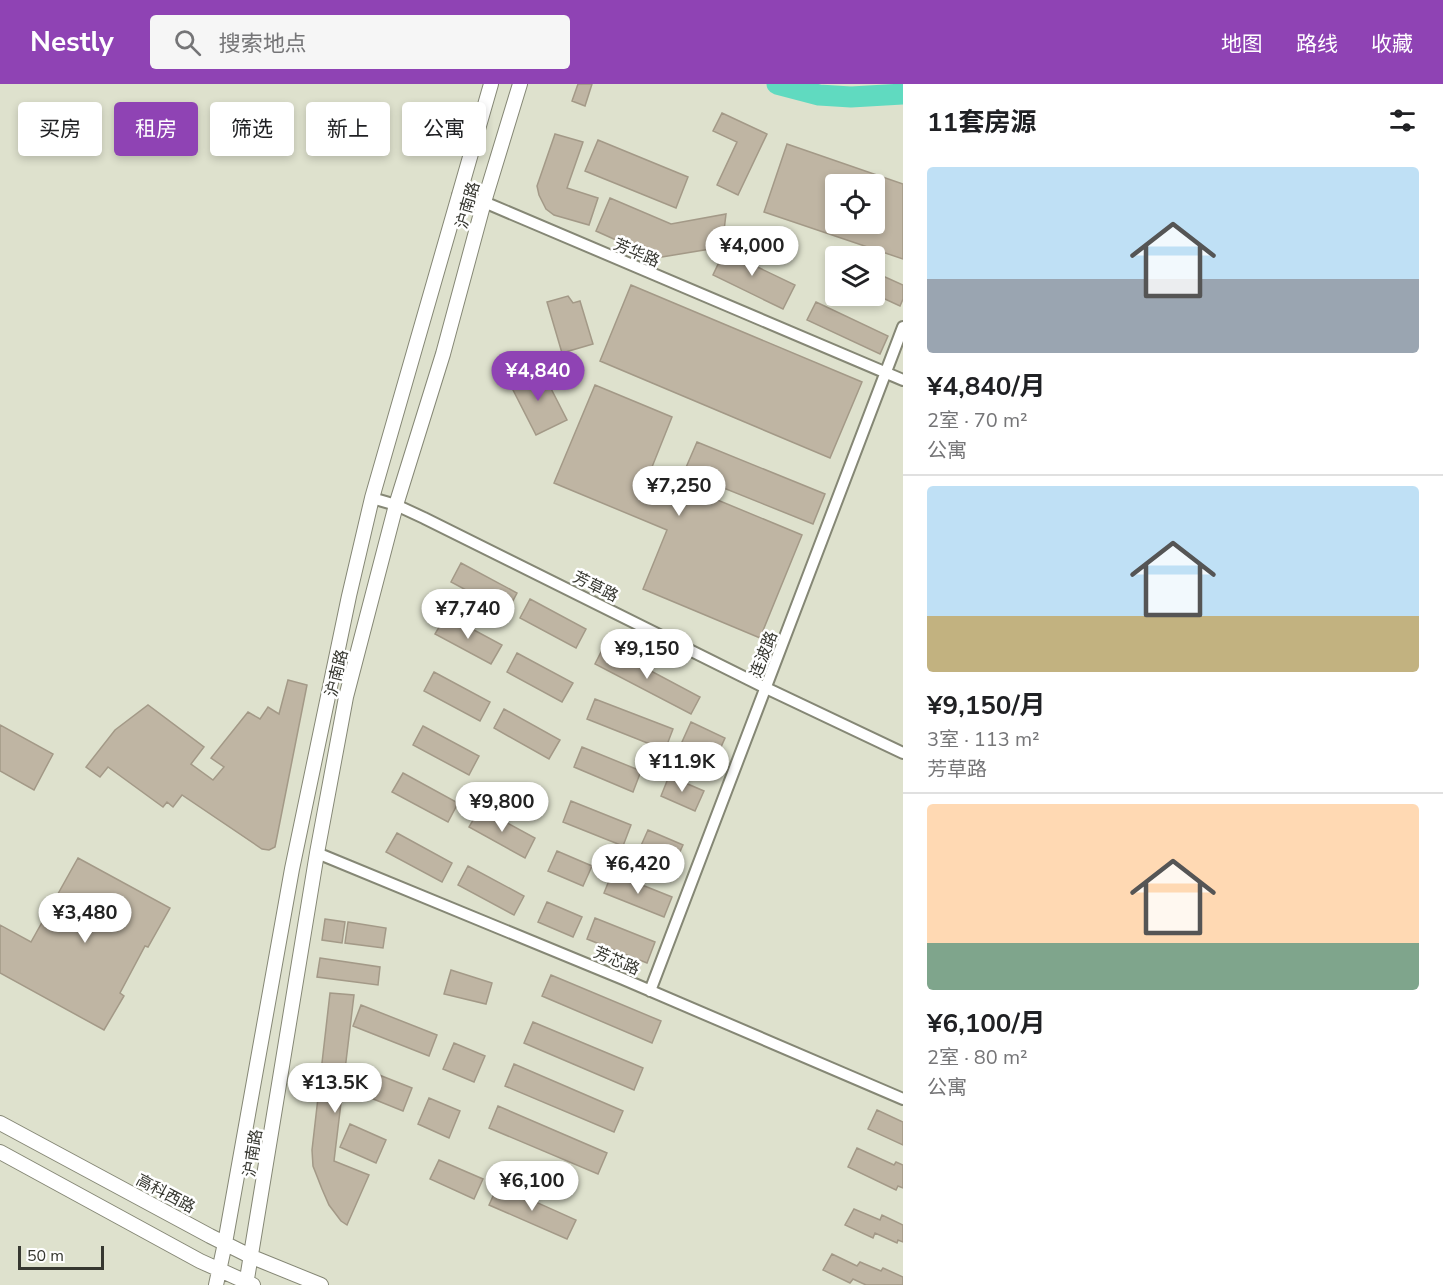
<!DOCTYPE html>
<html lang="zh">
<head>
<meta charset="utf-8">
<style>
	:root { --surface:#fff; --page:#f6f6f6; --text:#202124; --muted:#757577; --line:#e0e0e0; --accent:#8f43b4 }
	body { margin:0; font-family:"Nunito Sans","Noto Sans SC",sans-serif; background:var(--page); color:var(--text); height:100vh; display:flex; flex-direction:column; font-size:22px; white-space:nowrap }
	* { box-sizing:border-box; margin:0 }
	p { font-size:20px; color:var(--muted) }
	.icon { flex:none; width:33px; height:33px; fill:none; stroke:currentColor; stroke-width:2; stroke-linecap:round; stroke-linejoin:round }
	.map { position:relative; flex:1; overflow:hidden }
	.panel { display:flex; flex-direction:column; background:var(--surface); width:540px }
	.panel>* { flex:none }
	.guide { position:absolute; left:18px; top:18px; width:570px; height:54px; display:flex; gap:12px }
	.buttons { position:absolute; left:825px; top:90px; display:grid; gap:12px }
	.buttons a { display:grid; place-items:center; width:60px; height:60px; border-radius:6px; background:var(--surface); box-shadow:0 3px 9px #0003; font-size:30px }
	.scale { position:absolute; left:18px; bottom:15px; width:86px; box-sizing:border-box; padding-left:6px; border:3px solid #363730; border-top:0; font-size:16px; line-height:21px; white-space:nowrap; color:#363730; -webkit-text-stroke:4px #fff; paint-order:stroke }
	.price { position:absolute; translate:-50% -51px; padding:0 14px; border-radius:21px; background:#fff; color:#222; font-size:20px; line-height:39px; filter:drop-shadow(0 2px 3px #0008) }
	.price::after { content:''; position:absolute; left:50%; top:36px; width:18px; height:14px; margin-left:-9px; background:inherit; clip-path:polygon(0 0,100% 0,50% 100%) }
	.price.current { background:var(--accent); color:#fff }
	ul { padding:0; list-style:none }
	li { display:grid; align-content:center; gap:12px; height:318px; padding:0 24px }
	li+li { border-top:2px solid var(--line) }
	li span { display:grid; place-items:center; height:186px; border-radius:6px; color:#555 }
	li>.icon { margin-inline-start:auto }
	span .icon { width:108px; height:108px; fill:#fffc; stroke-width:1 }
	li b { font-size:26px }
	h2 { display:flex; justify-content:space-between; align-items:center; height:72px; padding:0 24px; font-size:26px }
	.chip { padding:0 21px; border-radius:6px; background:var(--surface); box-shadow:0 3px 9px #0003; font-size:21px; line-height:54px }
	.chip.current { background:var(--accent); color:#fff }
	header { display:flex; align-items:center; gap:36px; box-sizing:border-box; height:84px; padding:0 30px; background:var(--accent); color:#fff }
	header strong { font-size:28px }
	nav { display:flex; gap:33px; margin-inline-start:auto; font-size:21px }
	.search { width:420px; height:54px; background:var(--page); display:flex; align-items:center; gap:15px; box-sizing:border-box; padding:0 21px; border-radius:6px; color:var(--muted); font-size:22px }
	main { display:flex; flex:1; min-height:0 }
	.map>svg:first-child { display:block }
</style>
</head>
<body>
<header>
<strong>Nestly</strong>
<div class="search"><svg class="icon" aria-label="search" viewBox="0 0 24 24"><circle cx="10" cy="10" r="6"/><path d="M15 15l6 6"/></svg>搜索地点</div>
<nav><a>地图</a><a>路线</a><a>收藏</a></nav>
</header>
<main>
<div class="map">
<svg width="903" height="1201" viewBox="0 0 903 1201">
	<rect width="100%" height="100%" fill="#dee1cd"/>
	<g fill="none" stroke-linecap="round" stroke-linejoin="round">
		<path stroke="#60dac0" stroke-width="21" d="M777,0l42,11 32,2 52,-3"/>
	</g>
	<path fill="#bfb5a3" stroke="#a39987" stroke-width="1.5" fill-rule="evenodd" d="M578,0h14l-7,22 -13,-5z
		M722,29l45,21 -29,61 -21,-10 20,-43 -24,-11z
		M555,50l28,8 -16,46 31,10 -9,27 -35,-10 -8,-6 -7,-14 -2,-9z
		M598,56l90,37 -12,31 -91,-37z
		M787,60l116,40v75l-139,-47zM836,100h38v40h-38z
		M610,114l61,26 55,-10 -4,33 -66,11 -60,-27z
		M728,159l25,12 -4,8 46,22 -12,24 -70,-34z
		M835,169l7,3h-6v20l-9,-4z
		M874,188l29,13v14l-3,7 -26,-12z
		M631,201l231,97 -32,76 -230,-97z
		M568,212l5,7 7,-2 13,43 -31,9 -15,-51z
		M816,218l72,34 -8,18 -73,-34z
		M541,285l26,51 -31,15 -26,-51z
		M595,301l77,32 -22,55 152,63 -42,103 -117,-49 24,-59 -113,-47z
		M697,358l128,52 -12,30 -129,-52z
		M461,479l56,30 -10,19 -56,-30z
		M530,515l56,30 -10,19 -56,-30z
		M446,531l56,30 -11,19 -56,-30z
		M604,562l96,51 -9,17 -96,-50z
		M517,569l56,30 -11,19 -55,-30z
		M434,588l56,30 -10,19 -56,-30z
		M288,596l19,5 -32,162 -6,3 -7,-1 -80,-54 -9,12 -6,-5 -4,5 -55,-40 -8,10 -14,-10 29,-37 33,-25 56,42 -13,17 22,16 11,-13 -13,-9 37,-46 12,7 8,-12 11,7z
		M595,615l78,30 -8,21 -78,-31z
		M504,625l56,31 -11,19 -55,-31z
		M691,638l34,16 -9,20 -34,-16z
		M0,641l53,29 -19,36 -34,-19z
		M423,642l56,30 -10,19 -56,-30z
		M582,663l59,24 -8,21 -59,-25z
		M403,689l55,30 -10,19 -56,-30z
		M669,692l35,15 -9,20 -34,-15z
		M571,717l60,24 -8,21 -60,-24z
		M480,724l55,30 -10,20 -56,-31z
		M648,746l35,15 -9,20 -35,-15z
		M397,749l55,30 -10,19 -56,-30z
		M557,767l35,15 -9,20 -35,-15z
		M78,774l92,50 -22,39 -3,-1 -25,47 4,3 -20,34 -104,-57v-48l31,17z
		M468,782l56,30 -10,19 -56,-30z
		M612,789l60,24 -8,20 -60,-24z
		M547,818l35,15 -9,20 -35,-15z
		M595,834l60,24 -8,21 -60,-24z
		M325,835l20,3 -3,21 -20,-3z
		M348,838l38,6 -3,20 -38,-5z
		M320,874l60,9 -2,18 -61,-8z
		M451,886l41,13 -6,21 -42,-10z
		M551,891l110,46 -9,22 -110,-47z
		M330,909l24,2 -20,166 35,14 -22,50 -6,-4 -12,-16 -7,-16 -9,-23 -1,-16z
		M361,921l76,30 -8,21 -76,-30z
		M533,938l110,46 -9,22 -110,-47z
		M454,959l31,13 -11,26 -31,-13z
		M514,980l109,47 -9,21 -109,-46z
		M354,981l58,23 -9,23 -57,-23z
		M429,1014l31,13 -11,27 -31,-14z
		M498,1022l109,47 -9,21 -109,-46z
		M877,1026l26,12v23l-35,-16z
		M350,1040l36,16 -10,23 -36,-16z
		M857,1064l37,17 2,-3 7,3v23l-5,-2 -2,4 -48,-23z
		M439,1076l44,19 -9,20 -44,-20z
		M498,1101l78,35 -9,19 -78,-34z
		M854,1125l26,11 2,-5 21,10v17l-5,-2 -1,3 -22,-10 -2,5 -28,-13z
		M832,1170l25,12 3,-4 21,9 2,-3 20,9v8h-37l-13,-6 -3,4 -27,-13z"/>
	<g fill="none" stroke-linecap="round" stroke-linejoin="round">
		<defs>
			<path id="minor" d="M458,111l26,7 419,178
				M372,414l24,7 28,13 342,170 137,65
				M317,769l306,126 280,120
				M650,907l253,-664"/>
			<path id="major" d="M0,1039l210,113 42,21 69,28
				M0,1068l200,109 53,24
				M216,1201l9,-42 67,-374 57,-273 23,-98 119,-414
				M246,1201l71,-432 29,-156 50,-192 47,-151 41,-152 36,-118"/>
		</defs>
		<use href="#minor" stroke="#858775" stroke-width="14"/>
		<use href="#major" stroke="#858775" stroke-width="16"/>
		<use href="#minor" stroke="#fff" stroke-width="10"/>
		<use href="#major" stroke="#fff" stroke-width="14"/>
	</g>
	<g text-anchor="middle" stroke-width="5" stroke-linejoin="round" paint-order="stroke">
		<g font-size="16" fill="#363730" stroke="#fff">
			<text transform="translate(467 121) rotate(-74)" y="6">沪南路</text>
			<text transform="translate(637 168) rotate(23)" y="6">芳华路</text>
			<text transform="translate(596 502) rotate(26)" y="6">芳草路</text>
			<text transform="translate(763 570) rotate(-69)" y="6">连波路</text>
			<text transform="translate(336 589) rotate(-76)" y="6">沪南路</text>
			<text transform="translate(617 876) rotate(23)" y="6">芳芯路</text>
			<text transform="translate(252 1069) rotate(-81)" y="6">沪南路</text>
			<text transform="translate(166 1109) rotate(28)" y="6">高科西路</text>
		</g>
	</g>
</svg>
<div class="buttons">
<a><svg class="icon" aria-label="locate" viewBox="0 0 24 24"><circle cx="12" cy="12" r="6"/><path d="M12 2v4M12 18v4M2 12h4M18 12h4"/></svg></a>
<a><svg class="icon" aria-label="layers" viewBox="0 0 24 24"><path d="M12 4l9 5-9 5-9-5zM3 14l9 5 9-5"/></svg></a>
</div>
<div class="scale">50 m</div>
<b class="price" style="left:752px;top:193px">¥4,000</b>
<b class="price current" style="left:538px;top:318px">¥4,840</b>
<b class="price" style="left:679px;top:433px">¥7,250</b>
<b class="price" style="left:468px;top:556px">¥7,740</b>
<b class="price" style="left:647px;top:596px">¥9,150</b>
<b class="price" style="left:682px;top:709px">¥11.9K</b>
<b class="price" style="left:502px;top:749px">¥9,800</b>
<b class="price" style="left:638px;top:811px">¥6,420</b>
<b class="price" style="left:85px;top:860px">¥3,480</b>
<b class="price" style="left:335px;top:1030px">¥13.5K</b>
<b class="price" style="left:532px;top:1128px">¥6,100</b>
<div class="guide">
<a class="chip">买房</a>
<a class="chip current">租房</a>
<a class="chip">筛选</a>
<a class="chip">新上</a>
<a class="chip">公寓</a>
</div>
</div>
<section class="panel">
<h2>11套房源<svg class="icon" aria-label="filters" viewBox="0 0 24 24"><path d="M4 7h16M4 17h16"/><circle cx="9" cy="7" r="2"/><circle cx="15" cy="17" r="2"/></svg></h2>
<ul>
<li><span style="background:linear-gradient(#bfe0f5 60%,#9aa5b1 0)"><svg class="icon" aria-label="home" viewBox="0 0 24 24"><path d="M3 11l9-7 9 7M6 9v11h12V9"/></svg></span><div><b>¥4,840/月</b><p>2室 · 70 m²</p><p>公寓</p></div></li>
<li><span style="background:linear-gradient(#bfe0f5 70%,#c2b280 0)"><svg class="icon" aria-label="home" viewBox="0 0 24 24"><path d="M3 11l9-7 9 7M6 9v11h12V9"/></svg></span><div><b>¥9,150/月</b><p>3室 · 113 m²</p><p>芳草路</p></div></li>
<li><span style="background:linear-gradient(#ffd9b3 75%,#7fa58c 0)"><svg class="icon" aria-label="home" viewBox="0 0 24 24"><path d="M3 11l9-7 9 7M6 9v11h12V9"/></svg></span><div><b>¥6,100/月</b><p>2室 · 80 m²</p><p>公寓</p></div></li>
</ul>
</section>
</main>
</body>
</html>
